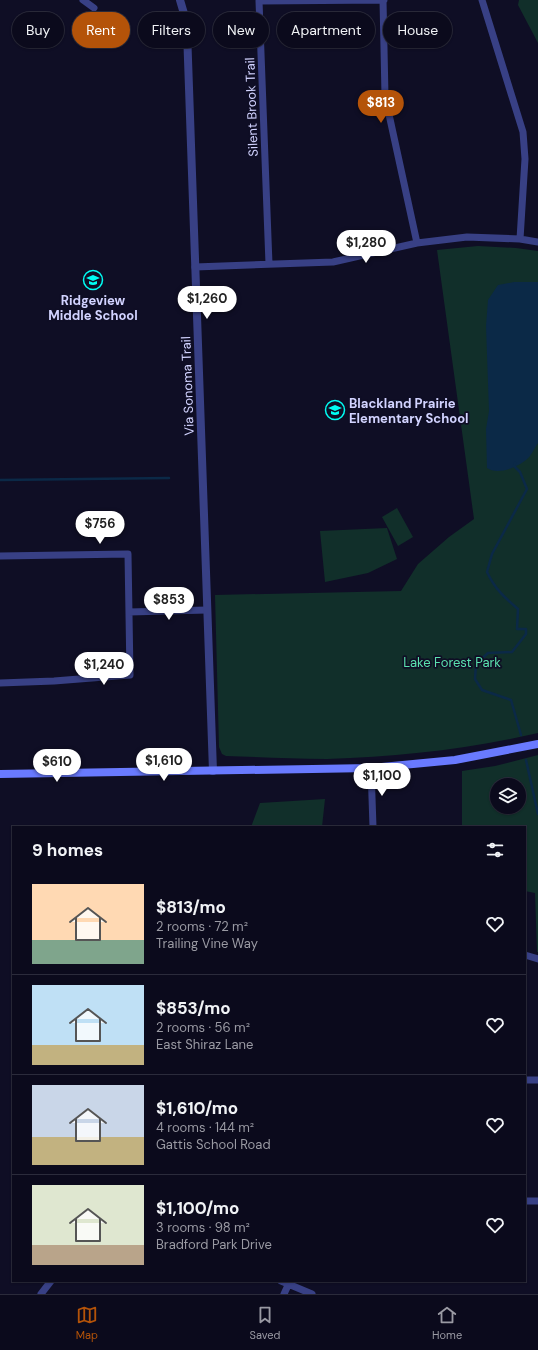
<!DOCTYPE html>
<html lang="en">
<head>
<meta charset="utf-8">
<style>
	:root { --surface:#0b0a1c; --page:#191829; --text:#f1f3f6; --muted:#9a9aa3; --line:#2b2b3b; --accent:#b45309 }
	body { margin:0; font-family:"DM Sans",sans-serif; background:var(--page); color:var(--text); height:100vh; display:flex; flex-direction:column; font-size:15px; white-space:nowrap }
	* { box-sizing:border-box; margin:0 }
	p { font-size:13px; color:var(--muted) }
	.icon { flex:none; width:22px; height:22px; fill:none; stroke:currentColor; stroke-width:2; stroke-linecap:round; stroke-linejoin:round }
	.map { position:relative; flex:1; overflow:hidden }
	.side { position:absolute; left:12px; top:826px; width:514px; height:456px; display:flex; flex-direction:column; background:var(--surface); border-radius:0px; box-shadow:0 1px 3px #0004,0 0 0 1px var(--line) }
	.side>* { flex:none }
	.top-card { position:absolute; left:12px; top:12px; width:514px; height:36px; display:flex; gap:8px }
	.buttons { position:absolute; left:490px; top:778px; display:grid; gap:8px }
	.buttons a { display:grid; place-items:center; width:36px; height:36px; border-radius:50%; background:var(--surface); box-shadow:0 1px 3px #0004,0 0 0 1px var(--line); font-size:20px }
	.price { position:absolute; translate:-50% -34px; padding:0 9px; border-radius:14px; background:#fff; color:#222; font-size:13px; line-height:26px; filter:drop-shadow(0 1px 2px #0008) }
	.price::after { content:''; position:absolute; left:50%; top:24px; width:12px; height:9px; margin-left:-6px; background:inherit; clip-path:polygon(0 0,100% 0,50% 100%) }
	.price.on { background:var(--accent); color:#fff }
	ul { padding:0; list-style:none }
	li { display:flex; align-items:center; gap:12px; height:100px; padding:0 20px }
	li+li { border-top:1px solid var(--line) }
	li span { display:grid; place-items:center; flex:none; width:112px; height:80px; border-radius:0px; color:#555 }
	li>.icon { margin-inline-start:auto }
	span .icon { width:48px; height:48px; fill:#fffc; stroke-width:1 }
	li b { font-size:17px }
	h2 { display:flex; justify-content:space-between; align-items:center; height:48px; padding:0 20px; font-size:17px }
	.tag { padding:0 14px; border-radius:18px; background:var(--surface); box-shadow:0 1px 3px #0004,0 0 0 1px var(--line); font-size:14px; line-height:36px }
	.tag.on { background:var(--accent); color:#fff }
	.dock { display:flex; justify-content:space-around; align-items:center; height:56px; border-top:1px solid var(--line); background:var(--surface); font-size:11px; color:var(--muted) }
	.dock a { display:grid; justify-items:center; gap:2px }
	.dock .on { color:var(--accent) }
	.map>svg:first-child { display:block }
</style>
</head>
<body>
<div class="map">
<svg width="538" height="1294" viewBox="0 0 538 1294">
	<rect width="100%" height="100%" fill="#0f0e25"/>
	<path fill="#112f2a" fill-rule="evenodd" d="M519,0h19v43l-20,-38z
		M478,246l38,2 22,3v482c-69,16 -140,24 -211,26 -34,0 -68,-2 -101,-3l-4,-2 -3,-7 -4,-152 186,-4 17,-27 31,-27 25,-18 -37,-269z
		M397,508l16,29 -15,9 -16,-29z
		M387,528l10,31 -29,14 -43,9 -5,-51z
		M538,755v197h-1l-2,-59 -10,-2v-64h-63v-56l33,-5zM497,785h22v22h-22z
		M325,799l-3,28h-71l9,-24z"/>
	<path fill="#0b2947" d="M514,282h24v161c-3,4 -5,9 -8,13 -8,10 -32,20 -43,12l-1,-39 3,-18 -3,-85 2,-26 10,-15z"/>
	<g fill="none" stroke-linecap="round" stroke-linejoin="round">
		<path stroke="#0b2947" stroke-width="2.5" d="M515,463l-1,3 6,6 7,17 -35,65 -5,18c8,17 17,25 31,37l-1,20h9v5l-14,18 -24,1 -12,11 -1,15 7,11 29,10 10,35
			M0,480l169,-2
			M526,760l12,54"/>
		<path stroke="#384085" stroke-width="7" d="M83,0l11,8
			M383,0l2,96 32,147
			M482,0l41,132 2,27 -5,80
			M269,264l-10,-263 125,-1
			M195,267l138,-5 84,-19 50,-6 53,2 18,3
			M0,556l128,-2 2,121 -76,6 -54,2
			M129,612l78,-2
			M371,768l2,59
			M525,955l13,4
			M525,1080h13
			M525,1201h13
			M281,1281l31,13
			M41,1294l10,-13
			M284,1294l6,-13"/>
		<path stroke="#384085" stroke-width="8" d="M180,0l5,17 2,14 26,740"/>
		<path stroke="#697aff" stroke-width="8" d="M0,774l371,-6 84,-8 83,-16"/>
	</g>
	<defs>
		<symbol id="school-ring" viewBox="-11 -11 22 22"><circle r="9.5" fill="#0f0e25" stroke="#00fdf3" stroke-width="1.5"/><path d="M0-5L7-2L0 1L-7-2ZM-4 1L0 2.5L4 1V4Q0 6-4 4Z" fill="#00fdf3"/></symbol>
	</defs>
	<g fill-rule="evenodd">
		<use href="#school-ring" x="82" y="269" width="22" height="22"/>
		<use href="#school-ring" x="324" y="399" width="22" height="22"/>
	</g>
	<g text-anchor="middle" stroke-width="3.5" stroke-linejoin="round" paint-order="stroke">
		<g font-size="13" fill="#d2d3ff" stroke="#0f0e25">
			<text transform="translate(251 107) rotate(-92)" y="5">Silent Brook Trail</text>
			<text transform="translate(187 386) rotate(-92)" y="5">Via Sonoma Trail</text>
		</g>
		<g font-size="13" font-weight="bold" fill="#d2d3ff" stroke="#0f0e25">
			<text x="93" y="305">Ridgeview<tspan x="93" dy="15">Middle School</tspan></text>
			<text x="349" y="408" text-anchor="start">Blackland Prairie<tspan x="349" dy="15">Elementary School</tspan></text>
		</g>
		<g font-size="13" fill="#5be2ae" stroke="#0f0e25">
			<text x="452" y="667">Lake Forest Park</text>
		</g>
	</g>
</svg>
<div class="buttons">
<a><svg class="icon" aria-label="layers" viewBox="0 0 24 24"><path d="M12 4l9 5-9 5-9-5zM3 14l9 5 9-5"/></svg></a>
</div>
<b class="price on" style="left:381px;top:124px">$813</b>
<b class="price" style="left:366px;top:264px">$1,280</b>
<b class="price" style="left:207px;top:320px">$1,260</b>
<b class="price" style="left:100px;top:545px">$756</b>
<b class="price" style="left:169px;top:621px">$853</b>
<b class="price" style="left:104px;top:686px">$1,240</b>
<b class="price" style="left:164px;top:782px">$1,610</b>
<b class="price" style="left:57px;top:783px">$610</b>
<b class="price" style="left:382px;top:797px">$1,100</b>
<div class="top-card">
<a class="tag">Buy</a>
<a class="tag on">Rent</a>
<a class="tag">Filters</a>
<a class="tag">New</a>
<a class="tag">Apartment</a>
<a class="tag">House</a>
</div>
<section class="side">
<h2>9 homes<svg class="icon" aria-label="filters" viewBox="0 0 24 24"><path d="M4 7h16M4 17h16"/><circle cx="9" cy="7" r="2"/><circle cx="15" cy="17" r="2"/></svg></h2>
<ul>
<li><span style="background:linear-gradient(#ffd9b3 70%,#7fa58c 0)"><svg class="icon" aria-label="home" viewBox="0 0 24 24"><path d="M3 11l9-7 9 7M6 9v11h12V9"/></svg></span><div><b>$813/mo</b><p>2 rooms · 72 m²</p><p>Trailing Vine Way</p></div><svg class="icon" aria-label="heart" viewBox="0 0 24 24"><path d="M12 20l-8-8c-3-5 5-10 8-4 3-6 11-1 8 4z"/></svg></li>
<li><span style="background:linear-gradient(#bfe0f5 75%,#c2b280 0)"><svg class="icon" aria-label="home" viewBox="0 0 24 24"><path d="M3 11l9-7 9 7M6 9v11h12V9"/></svg></span><div><b>$853/mo</b><p>2 rooms · 56 m²</p><p>East Shiraz Lane</p></div><svg class="icon" aria-label="heart" viewBox="0 0 24 24"><path d="M12 20l-8-8c-3-5 5-10 8-4 3-6 11-1 8 4z"/></svg></li>
<li><span style="background:linear-gradient(#c9d6e8 65%,#c2b280 0)"><svg class="icon" aria-label="home" viewBox="0 0 24 24"><path d="M3 11l9-7 9 7M6 9v11h12V9"/></svg></span><div><b>$1,610/mo</b><p>4 rooms · 144 m²</p><p>Gattis School Road</p></div><svg class="icon" aria-label="heart" viewBox="0 0 24 24"><path d="M12 20l-8-8c-3-5 5-10 8-4 3-6 11-1 8 4z"/></svg></li>
<li><span style="background:linear-gradient(#dfe7d0 75%,#b9a48a 0)"><svg class="icon" aria-label="home" viewBox="0 0 24 24"><path d="M3 11l9-7 9 7M6 9v11h12V9"/></svg></span><div><b>$1,100/mo</b><p>3 rooms · 98 m²</p><p>Bradford Park Drive</p></div><svg class="icon" aria-label="heart" viewBox="0 0 24 24"><path d="M12 20l-8-8c-3-5 5-10 8-4 3-6 11-1 8 4z"/></svg></li>
</ul>
</section>
</div>
<nav class="dock">
<a class="on"><svg class="icon" aria-label="map" viewBox="0 0 24 24"><path d="M3 6l6-2 6 2 6-2v14l-6 2-6-2-6 2zM9 4v14M15 6v14"/></svg>Map</a>
<a><svg class="icon" aria-label="saved" viewBox="0 0 24 24"><path d="M7 4h10v16l-5-4-5 4z"/></svg>Saved</a>
<a><svg class="icon" aria-label="home" viewBox="0 0 24 24"><path d="M3 11l9-7 9 7M6 9v11h12V9"/></svg>Home</a>
</nav>
</body>
</html>
